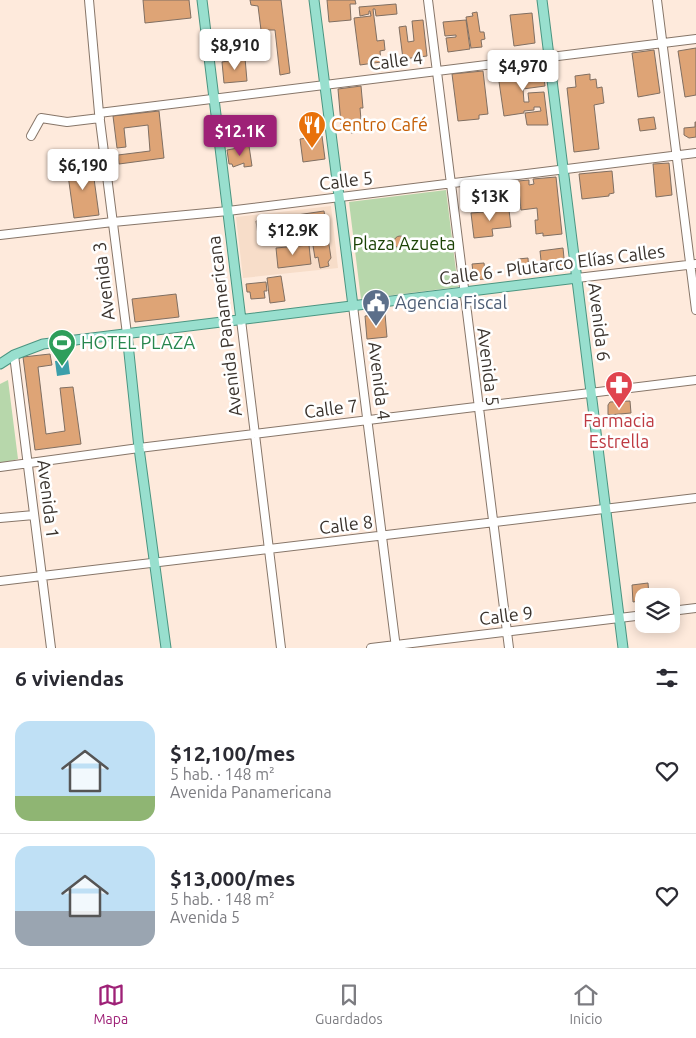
<!DOCTYPE html>
<html lang="es">
<head>
<meta charset="utf-8">
<style>
	:root { --surface:#fff; --page:#f7f7f7; --text:#2b2b33; --muted:#7c7c81; --line:#e1e1e2; --accent:#9e2177 }
	body { margin:0; font-family:Ubuntu,sans-serif; background:var(--page); color:var(--text); height:100vh; display:flex; flex-direction:column; font-size:19px; white-space:nowrap }
	* { box-sizing:border-box; margin:0 }
	p { font-size:16px; color:var(--muted) }
	.icon { flex:none; width:28px; height:28px; fill:none; stroke:currentColor; stroke-width:2; stroke-linecap:round; stroke-linejoin:round }
	.map { position:relative; height:648px; overflow:hidden }
	.side { display:flex; flex-direction:column; background:var(--surface); flex:1 }
	.side>* { flex:none }
	.fabs { position:absolute; left:635px; top:588px; display:grid; gap:10px }
	.fabs a { display:grid; place-items:center; width:45px; height:45px; border-radius:10px; background:var(--surface); box-shadow:0 2px 12px #0003; font-size:25px }
	.price { position:absolute; translate:-50% -42px; padding:0 11px; border-radius:5px; background:#fff; color:#222; font-size:16px; line-height:32px; filter:drop-shadow(0 1px 2px #0008) }
	.price::after { content:''; position:absolute; left:50%; top:30px; width:15px; height:11px; margin-left:-8px; background:inherit; clip-path:polygon(0 0,100% 0,50% 100%) }
	.price.active { background:var(--accent); color:#fff }
	ul { padding:0; list-style:none }
	li { display:flex; align-items:center; gap:15px; height:125px; padding:0 15px }
	li+li { border-top:1px solid var(--line) }
	li span { display:grid; place-items:center; flex:none; width:140px; height:100px; border-radius:15px; color:#555 }
	li>.icon { margin-inline-start:auto }
	span .icon { width:60px; height:60px; fill:#fffc; stroke-width:1 }
	li b { font-size:21px }
	h2 { display:flex; justify-content:space-between; align-items:center; height:60px; padding:0 15px; font-size:21px }
	.dock { display:flex; justify-content:space-around; align-items:center; height:70px; border-top:1px solid var(--line); background:var(--surface); font-size:14px; color:var(--muted) }
	.dock a { display:grid; justify-items:center; gap:2px }
	.dock .active { color:var(--accent) }
	.map>svg:first-child { display:block }
</style>
</head>
<body>
<div class="map">
<svg width="696" height="648" viewBox="0 0 696 648">
	<rect width="100%" height="100%" fill="#feeadc"/>
	<path fill="#f7ddc9" d="M331,206l7,62 -95,10 -7,-61z"/>
	<path fill="#b7d7ab" d="M446,190l12,97 -97,12 -12,-97z
		M8,380l10,79 -18,5v-80z"/>
	<path fill="#3c9faa" d="M68,359l2,15 -13,2 -2,-15z"/>
	<path fill="#dea476" stroke="#806f62" d="M143,0h46l2,18 -46,5z
		M250,0h31l9,73 -10,2 -5,-45h-14l-3,-24 -7,-1z
		M327,0h28l1,4h-6l1,16 -22,2z
		M396,4l1,10 -21,2 -1,-7h-2l4,32 7,-1 1,10 -5,1 1,11 -21,3 -6,-47 17,-2 -1,-5h-1v3l-9,2 -1,-9z
		M477,12l3,20h4l1,7 -4,1 1,7 -11,1 -5,-31 7,-1 -1,-3z
		M532,13l3,30 -21,3 -4,-31z
		M423,20l4,36 -24,3 -4,-32 7,-1 2,16 6,-1 -2,-20z
		M466,20l4,29 -22,3 -2,-14 10,-1v-2l-11,1 -2,-14z
		M696,48v47l-11,2 -7,-46z
		M654,50l6,43 -22,4 -6,-44z
		M245,58l2,23 -23,2 -2,-21z
		M542,63l3,23 -22,3 1,13h5l-1,-9 16,-1 4,33h-21l-2,-12 16,-2 -1,-4h-6v3l-10,1v2l-20,3 -7,-48z
		M483,71l5,43 -9,1v4l-21,2 -6,-47z
		M590,74v6l6,-1 1,9 5,-1 2,16 -10,2 5,44 -25,3 -7,-64 9,-1 -1,-11z
		M361,86l2,22h-3l1,12h4l1,11 -15,2 -1,-7h-6v-3l-3,1 -3,-35z
		M159,111l5,47 -45,6 -1,-9 32,-4 -2,-26 -24,3 2,19 -9,1 -4,-32z
		M654,117l2,12 -16,2 -2,-12z
		M695,122h1v15l-7,1 -5,-3v-7l11,-1z
		M322,136l3,23 -22,3 -3,-23z
		M249,146l3,20 -8,1v-4l-11,4 -1,-3h-3l-2,-14z
		M669,163l3,32 -16,2 -3,-33z
		M92,164l7,51 -25,3 -7,-50z
		M612,171l2,22 -5,1v2l-27,3 -3,-25z
		M556,177l6,57 -19,2v-3l-7,1 -1,-14h3l-1,-12 -16,2 -3,-29 11,-1v5l5,-1 -1,-5z
		M509,189l3,17 -47,5 -2,-17z
		M509,210l2,17 -19,2 1,7 -19,2 -3,-25z
		M324,211l7,47 -3,4 1,4 -9,2 -2,-11 -3,1 -5,-31 -52,8 -2,-14z
		M394 242a6 6 0 1 1 12 0a6 6 0 1 1-12 0Z
		M309,245l2,19 -33,4 -2,-20z
		M563,248l2,20 -23,2 -2,-19z
		M528,258l1,16 -9,1 -2,-16z
		M484,263l2,16 -12,1 -2,-16z
		M281,276l4,25 -15,2 -3,-25z
		M266,282l1,9h-3l1,7 -14,1 -1,-7h-3l-1,-8z
		M176,294l3,23 -44,5 -3,-23z
		M385,314l2,23 -20,2 -2,-23z
		M50,354l2,11 -14,2 8,67 19,-3 -5,-43 13,-1 8,57 -46,6 -12,-93z
		M630,401l1,12 -23,2v-10l2,-3z
		M648,583l1,13h-5v4l-11,2 -1,-17z"/>
	<g fill="none" stroke-linecap="round" stroke-linejoin="round">
		<defs>
			<path id="minor" d="M89,0l10,113 28,221
				M428,0l81,648
				M657,0l39,310
				M99,113l597,-74
				M31,136l10,-18 26,4 33,-4
				M0,235l113,-13 115,-11 468,-58
				M577,278l119,-14
				M353,306l43,342
				M241,320l40,328
				M14,355l37,293
				M0,467l139,-19 557,-68
				M0,518l34,-3
				M0,581l696,-83
				M671,611l25,-3
				M371,648l273,-33"/>
			<path id="major" d="M202,0l39,320
				M314,0l39,306
				M542,0l81,648
				M127,334l12,114 27,200
				M0,364l14,-9 29,-11 534,-66"/>
		</defs>
		<use href="#minor" stroke="#877669" stroke-width="10"/>
		<use href="#major" stroke="#4b9581" stroke-width="11"/>
		<use href="#minor" stroke="#fff" stroke-width="8"/>
		<use href="#major" stroke="#98dfce" stroke-width="9"/>
	</g>
	<defs>
		<symbol id="restaurant-pin" viewBox="-11 -11 22 30"><path d="M0 17L-7.5 6A9.5 9.5 0 1 1 7.5 6Z" fill="#e8710a" stroke="#fff"/><path d="M-5-6h1v4h1v-4h1v4h1v-4h1v5L-1.5 .5V6h-2V.5L-5-1ZM5-6V6H3V1.5H1.5Q1.5-4 5-6Z" fill="#fff"/></symbol>
		<symbol id="civic-pin" viewBox="-11 -11 22 30"><path d="M0 17L-7.5 6A9.5 9.5 0 1 1 7.5 6Z" fill="#5c6f8a" stroke="#fff"/><path d="M-.6-6.5H3V-4.5H.6V-3L4-1V1h2V6H-6V1h2V-1L-.6-3ZM-1.2 2.5V6h2.4V2.5Z" fill="#fff"/></symbol>
		<symbol id="stadium-pin" viewBox="-11 -11 22 30"><path d="M0 17L-7.5 6A9.5 9.5 0 1 1 7.5 6Z" fill="#2e9e5b" stroke="#fff"/><path d="M0-5a6.5 5 0 1 0 0 10a6.5 5 0 1 0 0-10ZM-3.5-1.8h7v3.6h-7Z" fill="#fff"/></symbol>
		<symbol id="pharmacy-pin" viewBox="-11 -11 22 30"><path d="M0 17L-7.5 6A9.5 9.5 0 1 1 7.5 6Z" fill="#e0444e" stroke="#fff"/><path d="M-2-6h4v4h4v4h-4v4h-4v-4h-4v-4h4Z" fill="#fff"/></symbol>
	</defs>
	<g fill-rule="evenodd">
		<use href="#restaurant-pin" x="296" y="109" width="32" height="43"/>
		<use href="#civic-pin" x="360" y="287" width="32" height="43"/>
		<use href="#stadium-pin" x="46" y="327" width="32" height="43"/>
		<use href="#pharmacy-pin" x="603" y="369" width="32" height="43"/>
	</g>
	<g text-anchor="middle" stroke-width="5" stroke-linejoin="round" paint-order="stroke">
		<g font-size="18" fill="#3a332d" stroke="#fff">
			<text transform="translate(396 61) rotate(-7)" y="6">Calle 4</text>
			<text transform="translate(346 181) rotate(-7)" y="6">Calle 5</text>
			<text transform="translate(552 265) rotate(-7)" y="6">Calle 6 - Plutarco Elías Calles</text>
			<text transform="translate(104 281) rotate(-97)" y="6">Avenida 3</text>
			<text transform="translate(599 322) rotate(83)" y="6">Avenida 6</text>
			<text transform="translate(225 326) rotate(-97)" y="6">Avenida Panamericana</text>
			<text transform="translate(488 367) rotate(83)" y="6">Avenida 5</text>
			<text transform="translate(379 381) rotate(83)" y="6">Avenida 4</text>
			<text transform="translate(331 409) rotate(-7)" y="6">Calle 7</text>
			<text transform="translate(48 499) rotate(83)" y="6">Avenida 1</text>
			<text transform="translate(346 525) rotate(-7)" y="6">Calle 8</text>
			<text transform="translate(506 616) rotate(-7)" y="6">Calle 9</text>
		</g>
		<g font-size="18" fill="#c56008" stroke="#fff" text-anchor="start">
			<text x="331" y="131">Centro Café</text>
		</g>
		<g font-size="18" fill="#1b4205" stroke="#fff">
			<text x="404" y="250">Plaza Azueta</text>
		</g>
		<g font-size="18" fill="#4e5e75" stroke="#fff" text-anchor="start">
			<text x="395" y="309">Agencia Fiscal</text>
		</g>
		<g font-size="18" fill="#27864d" stroke="#fff" text-anchor="start">
			<text x="81" y="349">HOTEL PLAZA</text>
		</g>
		<g font-size="18" fill="#be3a42" stroke="#fff">
			<text x="619" y="427">Farmacia<tspan x="619" dy="21">Estrella</tspan></text>
		</g>
	</g>
</svg>
<div class="fabs">
<a><svg class="icon" aria-label="layers" viewBox="0 0 24 24"><path d="M12 4l9 5-9 5-9-5zM3 14l9 5 9-5"/></svg></a>
</div>
<b class="price" style="left:235px;top:71px">$8,910</b>
<b class="price" style="left:523px;top:92px">$4,970</b>
<b class="price active" style="left:240px;top:157px">$12.1K</b>
<b class="price" style="left:83px;top:191px">$6,190</b>
<b class="price" style="left:490px;top:222px">$13K</b>
<b class="price" style="left:293px;top:256px">$12.9K</b>
</div>
<section class="side">
<h2>6 viviendas<svg class="icon" aria-label="filters" viewBox="0 0 24 24"><path d="M4 7h16M4 17h16"/><circle cx="9" cy="7" r="2"/><circle cx="15" cy="17" r="2"/></svg></h2>
<ul>
<li><span style="background:linear-gradient(#bfe0f5 75%,#8fb573 0)"><svg class="icon" aria-label="home" viewBox="0 0 24 24"><path d="M3 11l9-7 9 7M6 9v11h12V9"/></svg></span><div><b>$12,100/mes</b><p>5 hab. · 148 m²</p><p>Avenida Panamericana</p></div><svg class="icon" aria-label="heart" viewBox="0 0 24 24"><path d="M12 20l-8-8c-3-5 5-10 8-4 3-6 11-1 8 4z"/></svg></li>
<li><span style="background:linear-gradient(#bfe0f5 65%,#9aa5b1 0)"><svg class="icon" aria-label="home" viewBox="0 0 24 24"><path d="M3 11l9-7 9 7M6 9v11h12V9"/></svg></span><div><b>$13,000/mes</b><p>5 hab. · 148 m²</p><p>Avenida 5</p></div><svg class="icon" aria-label="heart" viewBox="0 0 24 24"><path d="M12 20l-8-8c-3-5 5-10 8-4 3-6 11-1 8 4z"/></svg></li>
</ul>
</section>
<nav class="dock">
<a class="active"><svg class="icon" aria-label="map" viewBox="0 0 24 24"><path d="M3 6l6-2 6 2 6-2v14l-6 2-6-2-6 2zM9 4v14M15 6v14"/></svg>Mapa</a>
<a><svg class="icon" aria-label="saved" viewBox="0 0 24 24"><path d="M7 4h10v16l-5-4-5 4z"/></svg>Guardados</a>
<a><svg class="icon" aria-label="home" viewBox="0 0 24 24"><path d="M3 11l9-7 9 7M6 9v11h12V9"/></svg>Inicio</a>
</nav>
</body>
</html>
